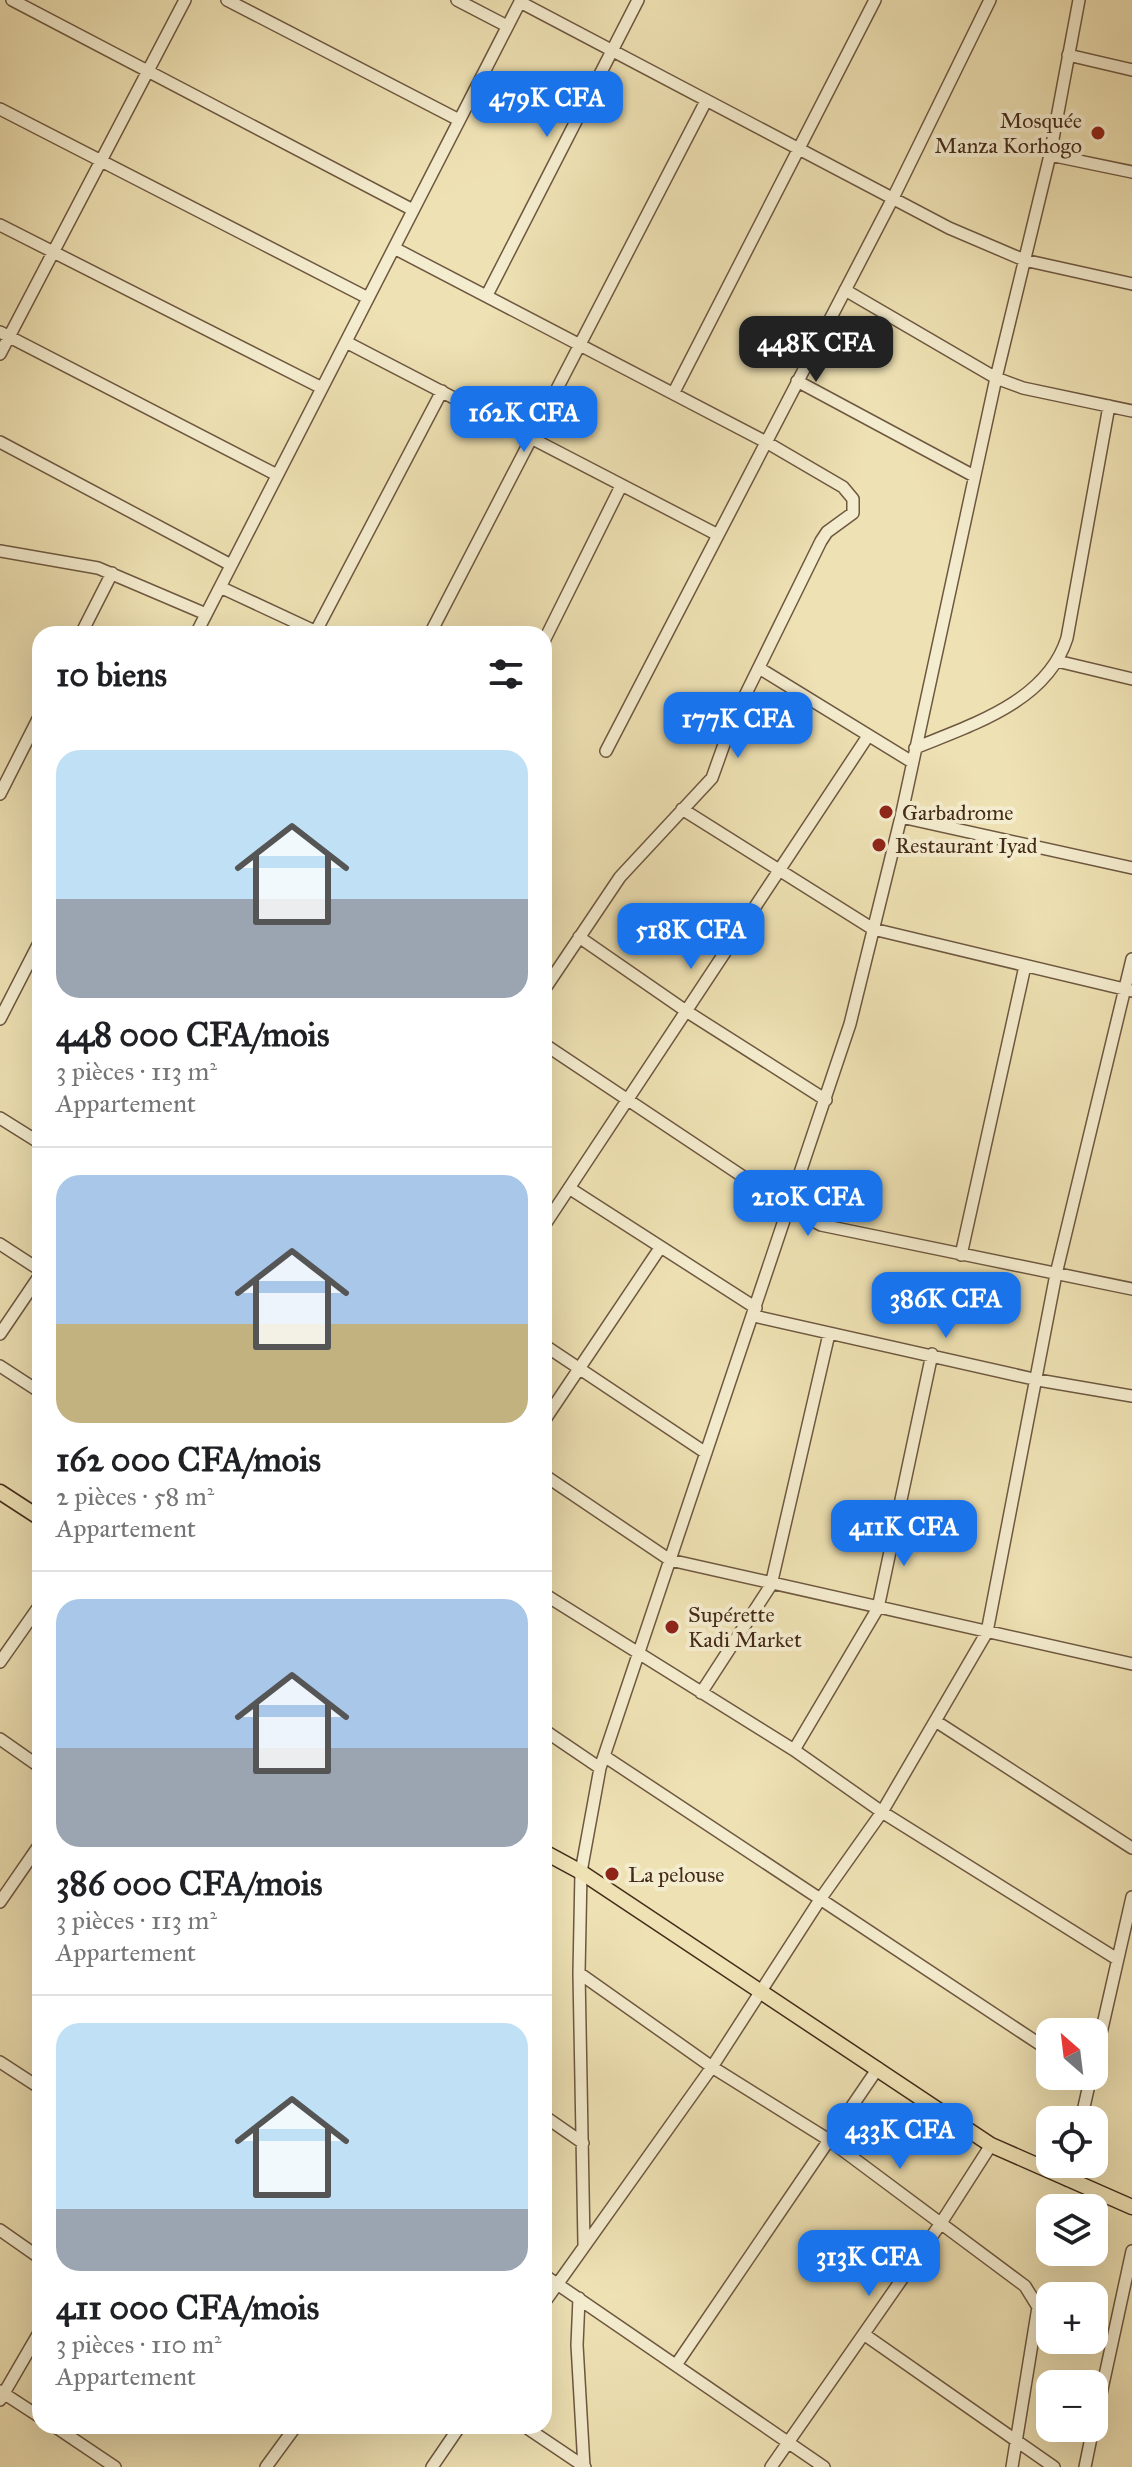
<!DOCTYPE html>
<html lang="fr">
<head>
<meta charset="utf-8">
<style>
	:root { --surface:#fff; --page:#f6f6f6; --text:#202124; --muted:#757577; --line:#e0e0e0; --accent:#1a73e8 }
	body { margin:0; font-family:"IM FELL Great Primer",serif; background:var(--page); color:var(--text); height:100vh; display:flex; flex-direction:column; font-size:30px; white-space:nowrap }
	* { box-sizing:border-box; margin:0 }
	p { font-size:26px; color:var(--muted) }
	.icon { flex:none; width:44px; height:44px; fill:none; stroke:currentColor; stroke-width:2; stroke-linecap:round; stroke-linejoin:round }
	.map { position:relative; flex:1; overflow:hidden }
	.side { position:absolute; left:32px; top:626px; width:520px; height:1808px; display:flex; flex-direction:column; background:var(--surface); border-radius:24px; box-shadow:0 8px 32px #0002 }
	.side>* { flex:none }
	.needle { width:52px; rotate:332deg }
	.controls { position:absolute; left:1036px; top:2018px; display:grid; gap:16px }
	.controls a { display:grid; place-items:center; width:72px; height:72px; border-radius:16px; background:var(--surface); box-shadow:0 8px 32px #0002; font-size:40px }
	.price { position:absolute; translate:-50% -68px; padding:0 18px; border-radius:16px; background:var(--accent); color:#fff; font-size:26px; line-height:52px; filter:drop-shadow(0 2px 4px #0008) }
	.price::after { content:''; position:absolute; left:50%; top:48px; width:24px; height:18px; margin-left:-12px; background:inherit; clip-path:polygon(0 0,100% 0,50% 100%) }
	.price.active { background:#222; color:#fff }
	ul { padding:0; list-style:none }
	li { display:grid; align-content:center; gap:16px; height:424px; padding:0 24px }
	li+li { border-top:2px solid var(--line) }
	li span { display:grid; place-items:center; height:248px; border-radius:24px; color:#555 }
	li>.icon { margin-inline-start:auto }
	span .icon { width:144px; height:144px; fill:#fffc; stroke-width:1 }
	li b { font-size:34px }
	h2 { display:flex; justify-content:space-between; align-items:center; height:96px; padding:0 24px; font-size:34px }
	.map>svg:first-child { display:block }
</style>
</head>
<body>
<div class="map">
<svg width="1132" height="2467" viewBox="0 0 1132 2467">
	<rect width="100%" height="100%" fill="#eee1b3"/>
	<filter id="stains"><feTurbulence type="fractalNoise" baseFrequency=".0025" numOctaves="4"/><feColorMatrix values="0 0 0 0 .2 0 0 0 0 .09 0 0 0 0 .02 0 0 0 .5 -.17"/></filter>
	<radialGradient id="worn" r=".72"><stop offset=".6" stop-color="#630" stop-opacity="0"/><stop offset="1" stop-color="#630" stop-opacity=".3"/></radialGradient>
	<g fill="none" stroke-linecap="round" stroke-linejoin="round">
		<defs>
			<path id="minor" d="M12,0l401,210
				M227,0l232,120
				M457,0l50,26
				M520,2l429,226 75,32 108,24
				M1068,55l64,15
				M0,109l368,189
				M1050,155l82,17
				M0,225l322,163
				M394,248l372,194 77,45 10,12v14l-26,19 -6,9 -89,181 -20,56 -92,99 -76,113
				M845,290l151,88 27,10 109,23
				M487,295l151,-295
				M0,332l277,143
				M346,342l372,193
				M0,354l185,-354
				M797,381l177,95
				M674,392l201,-392
				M0,442l231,123
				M0,551l98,17 108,46
				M220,587l101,47
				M316,631l126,-240
				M81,634l31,-61
				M196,634l325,-634
				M430,634l276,-533
				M544,641l77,-155
				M1057,661l75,18
				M759,668l153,94
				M915,748c56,-23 132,-46 152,-110l42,-232
				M606,751l287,-553 97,-198
				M0,794l40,-79
				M682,809l191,120 259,62
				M901,817l231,51
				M579,937l107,74 140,89
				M0,1019l40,-78
				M544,1044l246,164 31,17 311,64
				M0,1118l40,25
				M569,1188l187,120
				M544,1226l324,-490
				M0,1244l40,26
				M961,1255l64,-289
				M754,1316l284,64 94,16
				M0,1334l40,-59
				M544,1345l162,108
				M0,1366l40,26
				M544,1421l116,-173
				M544,1475l126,85 462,104
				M544,1594l250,156 88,62 235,147
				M0,1662l40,-57
				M701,1693l70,-108 58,-251
				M937,1722l195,126
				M544,1730l56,38
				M0,1739l40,28
				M794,1750l84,-142 54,-254
				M604,1756l446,295
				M0,1902l40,-58
				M579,1973l133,94 117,73 196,146 13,21 -26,160
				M0,2062l40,26
				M1094,2064l38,-167
				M544,2116l39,27
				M1081,2120l10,-44
				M1067,2180l4,-16
				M0,2230l40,28
				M584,2244l-5,-271 2,-101 19,-104 250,-744 51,-207 95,-439 54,-223 29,-155
				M544,2275l280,192
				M579,2298l-2,47 7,122
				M544,2303l168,-236 109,-169 61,-86 105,-180 69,-358 76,-315
				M865,2335l189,132
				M676,2365l202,-297
				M0,2391l40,26
				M0,2400l40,-69
				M54,2426l61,41
				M524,2426l61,41
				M1094,2426l38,-175
				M266,2467l30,-41
				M432,2467l28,-41
				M771,2467l170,-244 50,-78
				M1085,2467l8,-39"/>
			<path id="major" d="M0,1492l40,26
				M544,1852l37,20 410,273 141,62"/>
		</defs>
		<use href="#minor" stroke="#6e5840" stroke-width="14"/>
		<use href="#major" stroke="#442b1a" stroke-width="17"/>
		<use href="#minor" stroke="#f4ecce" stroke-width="11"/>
		<use href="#major" stroke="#eee1b3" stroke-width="14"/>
	</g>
	<g fill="#8f2418" stroke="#f4ecce" stroke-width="3">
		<circle cx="1098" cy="133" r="8"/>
		<circle cx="886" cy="812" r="8"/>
		<circle cx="879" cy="845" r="8"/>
		<circle cx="672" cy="1627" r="8"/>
		<circle cx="612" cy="1874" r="8"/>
	</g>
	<g text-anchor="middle" stroke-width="8" stroke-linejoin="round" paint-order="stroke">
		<g font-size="22" fill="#442b1a" stroke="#f4ecce" text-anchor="start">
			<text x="1082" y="128" text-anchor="end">Mosquée<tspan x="1082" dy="25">Manza Korhogo</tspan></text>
			<text x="902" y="820">Garbadrome</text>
			<text x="895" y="853">Restaurant Iyad</text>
			<text x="688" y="1622">Supérette<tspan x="688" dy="25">Kadi Market</tspan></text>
			<text x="628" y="1882">La pelouse</text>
		</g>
	</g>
	<rect width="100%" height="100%" filter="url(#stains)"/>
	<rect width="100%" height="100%" fill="url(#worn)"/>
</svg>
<div class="controls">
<a><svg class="needle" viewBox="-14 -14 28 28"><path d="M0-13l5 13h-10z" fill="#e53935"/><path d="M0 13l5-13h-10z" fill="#757577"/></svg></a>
<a><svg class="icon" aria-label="locate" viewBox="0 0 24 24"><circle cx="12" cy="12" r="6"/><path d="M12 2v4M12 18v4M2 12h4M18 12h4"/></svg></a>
<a><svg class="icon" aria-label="layers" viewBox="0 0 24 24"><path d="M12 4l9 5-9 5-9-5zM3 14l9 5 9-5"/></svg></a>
<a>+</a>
<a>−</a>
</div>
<b class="price" style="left:547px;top:139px">479K CFA</b>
<b class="price active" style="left:816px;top:384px">448K CFA</b>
<b class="price" style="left:524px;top:454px">162K CFA</b>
<b class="price" style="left:738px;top:760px">177K CFA</b>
<b class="price" style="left:691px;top:971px">518K CFA</b>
<b class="price" style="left:808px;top:1238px">210K CFA</b>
<b class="price" style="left:946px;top:1340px">386K CFA</b>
<b class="price" style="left:904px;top:1568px">411K CFA</b>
<b class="price" style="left:900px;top:2171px">433K CFA</b>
<b class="price" style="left:869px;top:2298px">313K CFA</b>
<section class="side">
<h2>10 biens<svg class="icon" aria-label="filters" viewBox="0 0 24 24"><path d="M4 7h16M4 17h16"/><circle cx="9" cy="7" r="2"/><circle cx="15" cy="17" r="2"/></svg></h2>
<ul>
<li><span style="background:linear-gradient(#bfe0f5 60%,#9aa5b1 0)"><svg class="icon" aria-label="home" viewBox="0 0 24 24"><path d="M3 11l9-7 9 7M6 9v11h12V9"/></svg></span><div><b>448 000 CFA/mois</b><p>3 pièces · 113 m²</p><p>Appartement</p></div></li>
<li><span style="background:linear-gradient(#a9c7e8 60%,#c2b280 0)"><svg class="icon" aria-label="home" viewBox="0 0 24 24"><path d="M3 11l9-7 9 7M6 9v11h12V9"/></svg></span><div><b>162 000 CFA/mois</b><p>2 pièces · 58 m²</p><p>Appartement</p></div></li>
<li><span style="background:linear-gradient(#a9c7e8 60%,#9aa5b1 0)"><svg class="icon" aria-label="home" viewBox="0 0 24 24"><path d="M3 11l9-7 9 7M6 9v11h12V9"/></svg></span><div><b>386 000 CFA/mois</b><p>3 pièces · 113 m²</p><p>Appartement</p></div></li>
<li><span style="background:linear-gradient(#bfe0f5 75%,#9aa5b1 0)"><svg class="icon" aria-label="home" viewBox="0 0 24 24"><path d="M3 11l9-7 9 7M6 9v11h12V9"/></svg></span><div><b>411 000 CFA/mois</b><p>3 pièces · 110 m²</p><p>Appartement</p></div></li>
</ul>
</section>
</div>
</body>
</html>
